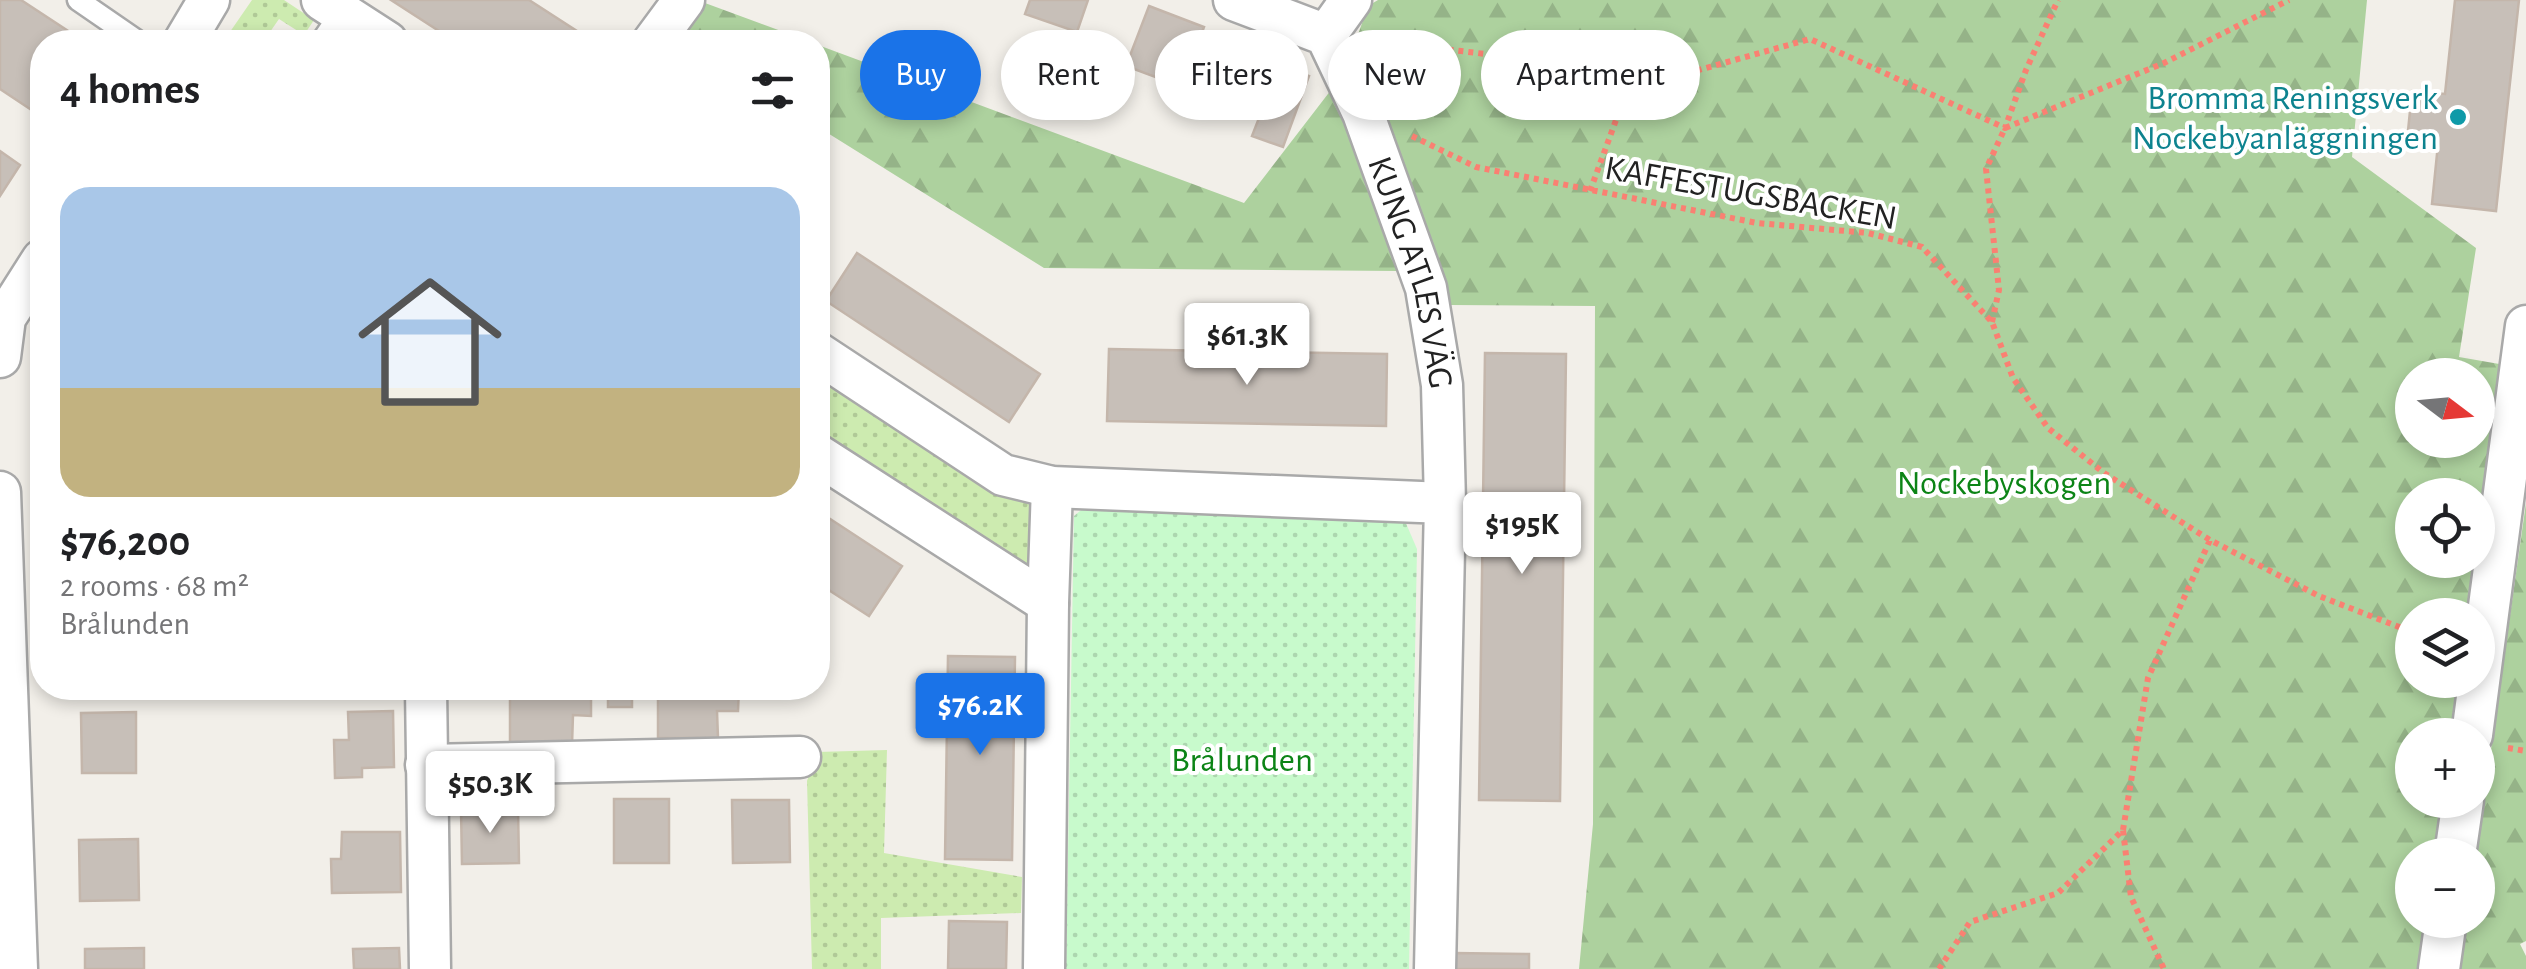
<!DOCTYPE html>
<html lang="en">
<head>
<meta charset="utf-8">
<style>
	:root { --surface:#fff; --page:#f2f2f2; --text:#202124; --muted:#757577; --accent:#1a73e8 }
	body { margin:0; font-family:"Alegreya Sans",sans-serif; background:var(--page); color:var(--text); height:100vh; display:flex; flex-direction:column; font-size:38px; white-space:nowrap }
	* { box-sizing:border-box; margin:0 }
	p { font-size:32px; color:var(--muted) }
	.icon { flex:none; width:55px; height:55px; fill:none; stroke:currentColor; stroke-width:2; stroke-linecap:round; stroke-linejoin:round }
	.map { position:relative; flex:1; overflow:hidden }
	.panel { position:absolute; left:30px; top:30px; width:800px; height:670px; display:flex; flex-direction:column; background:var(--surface); border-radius:40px; box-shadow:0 5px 15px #0003 }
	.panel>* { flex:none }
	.top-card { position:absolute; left:860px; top:30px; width:950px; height:90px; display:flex; gap:20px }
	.needle { width:65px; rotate:106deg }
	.fabs { position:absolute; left:2395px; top:358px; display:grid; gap:20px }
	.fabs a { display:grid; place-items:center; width:100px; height:100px; border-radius:50%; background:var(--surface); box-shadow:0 5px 15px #0003; font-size:50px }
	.price { position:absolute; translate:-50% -85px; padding:0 22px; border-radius:10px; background:#fff; color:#222; font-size:32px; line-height:65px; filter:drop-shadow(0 2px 5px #0008) }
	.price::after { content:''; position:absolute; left:50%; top:60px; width:30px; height:22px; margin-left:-15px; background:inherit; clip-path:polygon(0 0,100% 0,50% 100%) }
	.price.active { background:var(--accent); color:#fff }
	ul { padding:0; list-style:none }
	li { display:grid; align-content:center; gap:20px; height:530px; padding:0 30px }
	li span { display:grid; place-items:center; height:310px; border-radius:30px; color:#555 }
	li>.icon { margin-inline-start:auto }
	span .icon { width:180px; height:180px; fill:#fffc; stroke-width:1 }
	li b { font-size:42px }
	h2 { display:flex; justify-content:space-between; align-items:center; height:120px; padding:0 30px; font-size:42px }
	.pill { padding:0 35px; border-radius:45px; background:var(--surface); box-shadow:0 5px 15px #0003; font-size:35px; line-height:90px }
	.pill.active { background:var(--accent); color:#fff }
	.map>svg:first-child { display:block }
</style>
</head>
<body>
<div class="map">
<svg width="2526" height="969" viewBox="0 0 2526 969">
	<defs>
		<pattern id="grass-dots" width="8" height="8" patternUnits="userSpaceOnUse" patternTransform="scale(2.5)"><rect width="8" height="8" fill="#cdebb0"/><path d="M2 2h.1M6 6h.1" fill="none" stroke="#b0c997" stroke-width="1.8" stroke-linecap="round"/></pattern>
		<pattern id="forest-firs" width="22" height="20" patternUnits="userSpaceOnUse" patternTransform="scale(2.5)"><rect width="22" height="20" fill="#add19e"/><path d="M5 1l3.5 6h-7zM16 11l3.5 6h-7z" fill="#95b388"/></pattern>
		<pattern id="park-dots" width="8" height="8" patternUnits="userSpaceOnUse" patternTransform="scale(2.5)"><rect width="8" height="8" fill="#c8facc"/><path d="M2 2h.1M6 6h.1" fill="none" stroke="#acd6af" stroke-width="1.8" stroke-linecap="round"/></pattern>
	</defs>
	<rect width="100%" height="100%" fill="#f2efe9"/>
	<path fill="url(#grass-dots)" d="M252,0h32l30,20 -10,15 -25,-16 -16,23h-40z
		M818,353l234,134 -4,116 -230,-144z
		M887,750l-3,103 138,24 -1,36 -140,5v51h-69l-5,-188 10,-29z"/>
	<path fill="url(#forest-firs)" fill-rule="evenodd" d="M1378,0h989l-15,157 124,91 -17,109 46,8 -34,250h-59v65h50l-8,55h-42v65h33l-7,55h-26v65h17l-7,49h-843l14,-145 2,-518 -145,-1 -97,-256 15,-43zM2412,375h66v65h-66zM2412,495h66v65h-66z
		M705,3l106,39h-128l-5,-2z
		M818,45l426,158 87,-113 68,181 -355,-3 -226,-141z
		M2526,503v438l-6,3 6,12v13h-66l7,-49h11l-2,-65z"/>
	<path fill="url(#park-dots)" d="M1092,501l313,20 12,28 -8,420h-343l8,-453z"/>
	<path fill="#c7bfb8" stroke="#c4b6ab" stroke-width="2.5" d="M0,0h21l64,42h-43v75l-42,-28z
		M391,0h138l65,42h-138z
		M1030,0h58l-11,32 -52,-18z
		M2455,0h64l-23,211 -64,-7 6,-60 -31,-3 5,-50 33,3z
		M1149,6l55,21 -22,60 -56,-21z
		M1256,57l53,19 -26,71 -31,-11 9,-23 -23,-9z
		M0,151l20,14 -20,31z
		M857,253l183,121 -31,48 -183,-121z
		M1109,349l278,5 -1,72 -279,-5z
		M1485,353l81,1 -6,447 -81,-1z
		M818,511l84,55 -33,50 -51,-33z
		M948,656l67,1 -3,203 -67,-1z
		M510,688h81v28l-18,-1 -1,30h-62z
		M608,688h24v19h-24z
		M658,688h81l-1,23h-21l1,27h-60z
		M393,711l1,56 -32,1v9l-27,1 -1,-38h15l-1,-28z
		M136,712v61h-54l-1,-60z
		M614,799h55v64h-55z
		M732,800h57l1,62 -57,1z
		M518,807l1,56 -57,1 -1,-55z
		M342,832h58l1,60 -69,1 -1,-34h10z
		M138,839l1,61 -59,1 -1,-61z
		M949,921l58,1 -1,47h-58z
		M144,948v21h-59v-20z
		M399,948l1,21h-46l-1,-20z
		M1453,953l76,1v15h-76z"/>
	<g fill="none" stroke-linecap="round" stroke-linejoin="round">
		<defs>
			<path id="service" d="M78,0l61,42
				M321,42l20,-29"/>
			<g id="minor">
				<path d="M322,0l65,42"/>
				<path id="s1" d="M1234,0l92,35 37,78 63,175 16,97 3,118"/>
				<path d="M1326,35l25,-35"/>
				<path d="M184,42l25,-42"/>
				<path d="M653,42l31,-42"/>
				<path d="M818,353l185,122 49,12 393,16 -10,466"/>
				<path d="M0,357l5,-39 37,-58"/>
				<path d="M818,455l230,148"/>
				<path d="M0,492l17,477"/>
				<path d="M426,688l4,281"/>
				<path d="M2472,735l54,-409"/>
				<path d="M426,765l374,-8"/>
				<path d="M2455,855l8,-55"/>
				<path d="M1044,969l4,-366 4,-116"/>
				<path d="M2439,969l7,-49"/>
			</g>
		</defs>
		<use href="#service" stroke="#a9a9a9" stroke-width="25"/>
		<use href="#minor" stroke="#a9a9a9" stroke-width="45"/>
		<path stroke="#fa8072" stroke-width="6" stroke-dasharray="5 5" stroke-linecap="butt" d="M1369,40l125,15 133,35
			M1412,136l64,31 281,56 111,10 54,14 70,75 21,56 35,50 56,45 106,67 109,56 93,36
			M1590,191l37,-101 183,-51 195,89 21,-58 32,-70
			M1992,322l7,-32 -13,-121 19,-41 159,-65 125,-63
			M2508,748l18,3
			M2123,830l25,-152 62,-138
			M1939,969l31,-47 88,-29 65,-63 8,67 33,72"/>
		<use href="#service" stroke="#fff" stroke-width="20"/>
		<use href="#minor" stroke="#fff" stroke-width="40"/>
	</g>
	<circle fill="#0f9aa8" stroke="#fff" stroke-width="4" cx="2458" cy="117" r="10"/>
	<g text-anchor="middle" stroke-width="8" stroke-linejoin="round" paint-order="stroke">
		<g font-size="35" fill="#0d838f" stroke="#fff" text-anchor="end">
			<text x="2438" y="109">Bromma Reningsverk<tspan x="2438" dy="40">Nockebyanläggningen</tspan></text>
		</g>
		<g font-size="35" fill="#222" stroke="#fff">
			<text transform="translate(1751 192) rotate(10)" y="12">KAFFESTUGSBACKEN</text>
			<text dy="12" stroke="none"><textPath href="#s1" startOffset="352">KUNG ATLES VÄG</textPath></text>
		</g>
		<g font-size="35" fill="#0c8416" stroke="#fff">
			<text x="2004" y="494">Nockebyskogen</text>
			<text x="1242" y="771">Brålunden</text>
		</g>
	</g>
</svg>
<div class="fabs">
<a><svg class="needle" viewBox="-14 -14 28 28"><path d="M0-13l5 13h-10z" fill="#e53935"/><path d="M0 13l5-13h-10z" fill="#757577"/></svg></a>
<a><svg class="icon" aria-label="locate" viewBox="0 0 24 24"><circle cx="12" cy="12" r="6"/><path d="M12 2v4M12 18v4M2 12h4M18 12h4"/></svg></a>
<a><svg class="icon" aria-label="layers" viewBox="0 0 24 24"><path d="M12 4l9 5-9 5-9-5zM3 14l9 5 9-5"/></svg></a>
<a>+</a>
<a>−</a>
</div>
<b class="price" style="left:1247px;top:388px">$61.3K</b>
<b class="price" style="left:1522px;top:577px">$195K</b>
<b class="price active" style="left:980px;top:758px">$76.2K</b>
<b class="price" style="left:490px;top:836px">$50.3K</b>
<div class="top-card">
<a class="pill active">Buy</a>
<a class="pill">Rent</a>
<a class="pill">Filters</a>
<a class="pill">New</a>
<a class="pill">Apartment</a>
</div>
<section class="panel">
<h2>4 homes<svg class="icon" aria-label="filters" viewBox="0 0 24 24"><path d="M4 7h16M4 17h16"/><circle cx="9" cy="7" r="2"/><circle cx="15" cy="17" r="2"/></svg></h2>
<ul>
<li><span style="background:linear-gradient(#a9c7e8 65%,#c2b280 0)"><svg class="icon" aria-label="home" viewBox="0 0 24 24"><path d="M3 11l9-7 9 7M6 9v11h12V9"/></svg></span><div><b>$76,200</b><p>2 rooms · 68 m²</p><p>Brålunden</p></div></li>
</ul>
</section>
</div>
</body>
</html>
